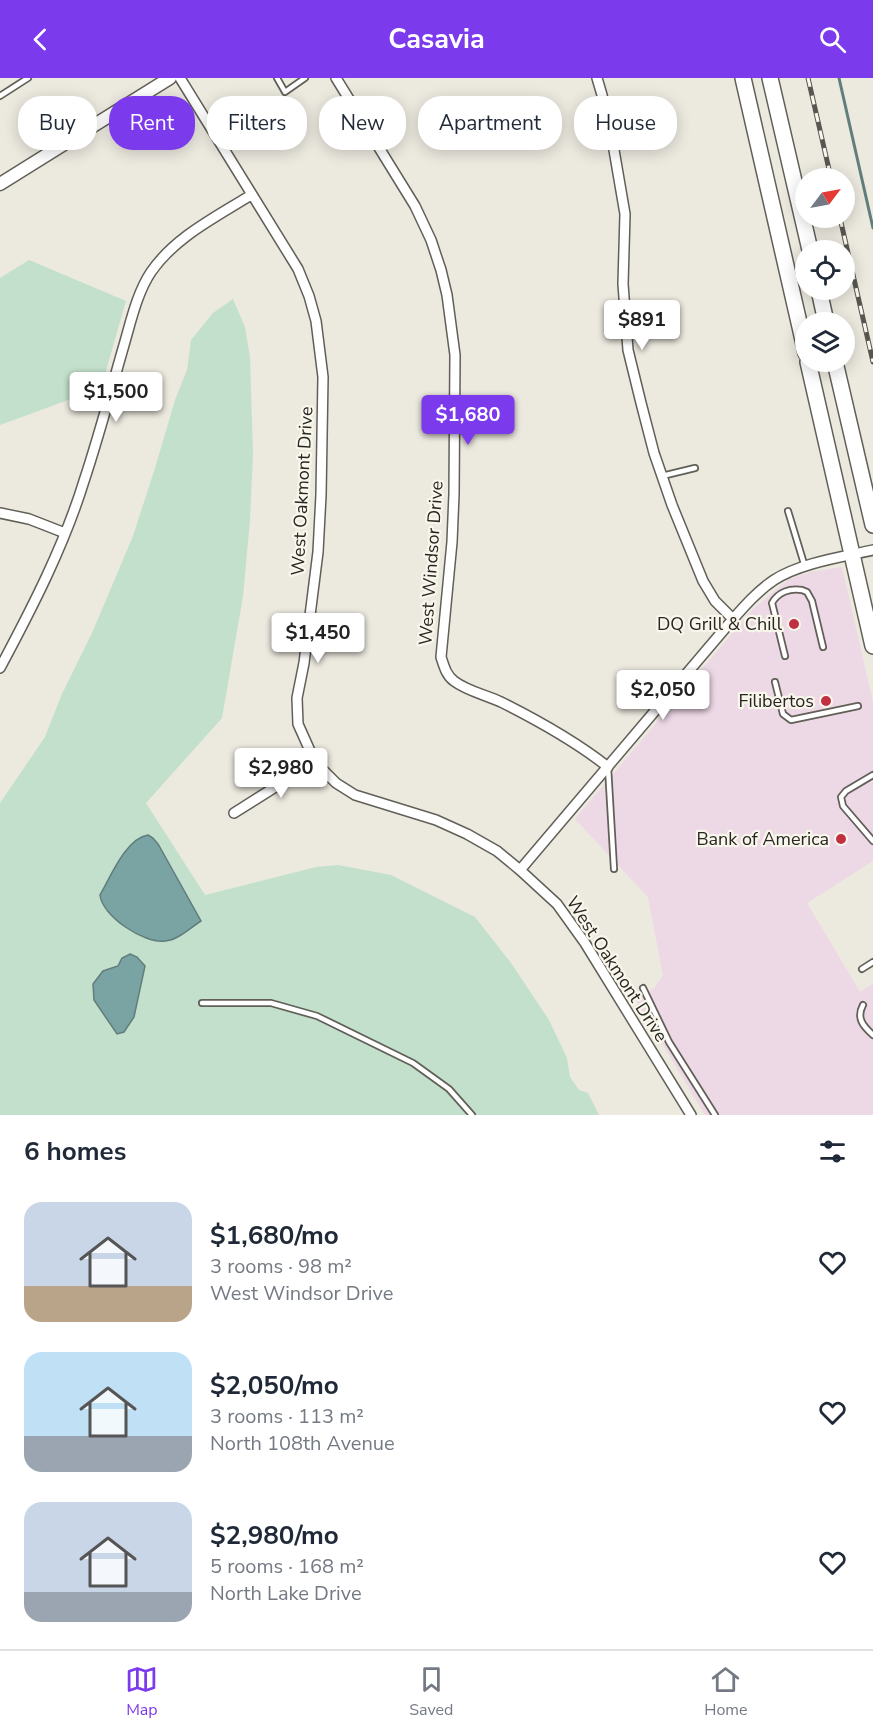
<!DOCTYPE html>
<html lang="en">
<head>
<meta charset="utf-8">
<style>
	:root { --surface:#fff; --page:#f2f2f3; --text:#1f2937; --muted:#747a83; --line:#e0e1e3; --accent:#7c3aed }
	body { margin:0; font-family:"Nunito Sans",sans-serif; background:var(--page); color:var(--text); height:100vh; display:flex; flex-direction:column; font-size:22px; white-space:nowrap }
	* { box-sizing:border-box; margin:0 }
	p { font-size:20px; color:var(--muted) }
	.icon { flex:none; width:33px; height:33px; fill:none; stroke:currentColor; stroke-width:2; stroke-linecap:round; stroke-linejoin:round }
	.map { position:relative; height:1037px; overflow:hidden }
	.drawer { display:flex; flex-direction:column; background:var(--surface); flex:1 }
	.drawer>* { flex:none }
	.hud { position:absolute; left:18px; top:18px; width:837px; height:54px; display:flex; gap:12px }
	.needle { width:39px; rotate:58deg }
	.controls { position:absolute; left:795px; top:90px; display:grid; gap:12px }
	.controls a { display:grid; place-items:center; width:60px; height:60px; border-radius:50%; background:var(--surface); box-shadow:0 3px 15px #0003; font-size:30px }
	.price { position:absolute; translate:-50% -51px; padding:0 14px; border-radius:6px; background:#fff; color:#222; font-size:20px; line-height:39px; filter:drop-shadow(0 2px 3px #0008) }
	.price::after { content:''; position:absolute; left:50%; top:36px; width:18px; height:14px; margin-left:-9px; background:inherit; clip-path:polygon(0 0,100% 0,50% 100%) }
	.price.selected { background:var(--accent); color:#fff }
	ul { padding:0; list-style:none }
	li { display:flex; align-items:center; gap:18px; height:150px; padding:0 24px }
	li span { display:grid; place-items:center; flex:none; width:168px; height:120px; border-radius:18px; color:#555 }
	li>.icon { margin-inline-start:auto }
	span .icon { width:72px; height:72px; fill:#fffc; stroke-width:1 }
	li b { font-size:26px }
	h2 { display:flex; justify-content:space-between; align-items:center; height:72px; padding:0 24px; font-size:26px }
	.tag { padding:0 21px; border-radius:24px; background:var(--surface); box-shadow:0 3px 15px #0003; font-size:21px; line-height:54px }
	.tag.selected { background:var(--accent); color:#fff }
	header { display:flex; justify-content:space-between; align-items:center; height:78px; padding:0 24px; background:var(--accent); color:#fff; font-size:27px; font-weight:700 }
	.menu { display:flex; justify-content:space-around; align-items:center; height:84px; border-top:2px solid var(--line); background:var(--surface); font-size:16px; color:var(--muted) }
	.menu a { display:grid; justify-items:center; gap:3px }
	.menu .selected { color:var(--accent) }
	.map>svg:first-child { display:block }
</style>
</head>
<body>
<header><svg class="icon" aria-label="back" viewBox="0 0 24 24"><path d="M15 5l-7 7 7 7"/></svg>Casavia<svg class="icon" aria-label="search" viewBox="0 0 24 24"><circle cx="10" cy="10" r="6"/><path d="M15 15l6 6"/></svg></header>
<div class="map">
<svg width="873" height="1037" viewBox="0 0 873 1037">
	<rect width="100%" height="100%" fill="#ece9df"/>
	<path fill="#edd8e6" d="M842,489l31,135v159l-66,42 53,89 13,-8v131h-168l-69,-115 18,-12 9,-13 -15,-78 -73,-78 177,-209 37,-31 22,-7z"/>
	<path fill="#c2e0cb" d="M29,182l97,41 -25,87 -101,37v-147z
		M233,221l12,28 5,30 3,97 -3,66 -7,76 -21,122 -76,85 59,92 111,-28 22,-2 53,10 84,42 36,46 38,57 18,38 3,19 9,13 9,3 11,22h-599v-312l45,-66 16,-41 31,-63 28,-66 13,-31 22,-68 20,-68 12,-30 4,-30 22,-27z"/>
	<path fill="#7aa3a3" stroke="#617e7c" stroke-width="1.5" d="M148,757l5,3 5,6 43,77c-11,7 -23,19 -36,20 -21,3 -63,-25 -65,-46 10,-17 26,-57 48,-60z
		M130,876l7,3 8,9 -11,51 -10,15 -7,2 -23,-34 -1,-16 10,-13 15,-5 4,-8z"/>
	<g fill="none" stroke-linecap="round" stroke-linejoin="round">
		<path stroke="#617e7c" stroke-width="3" d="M839,0l34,150"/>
		<defs>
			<path id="service" d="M277,0l8,14 20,-14
				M0,18l28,-18
				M662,398l33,-8
				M788,433l17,56
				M785,578l-13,-53c6,-11 18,-15 30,-13l5,2 5,9 11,46
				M775,604l8,32 8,6 67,-14
				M608,689l6,102
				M873,697l-27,16 -5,6 2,9 30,35
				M862,891l11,-7
				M643,910l26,54 46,73
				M202,925h69l46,13 96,47 36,26 23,26
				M863,927c-7,13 0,21 10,30"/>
			<path id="minor" d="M180,0l118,191 11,27 7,25 7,56 -2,118 -3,57 -14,111 -7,35 1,26 17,38 21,21 19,12 81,25 31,14 30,17 23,19 37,34 28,39 106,172
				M336,0l79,128 16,34 10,30 6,25 8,60 -1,139 -2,48 -11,115c3,9 5,18 13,24 13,10 32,14 47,21 38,19 74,39 107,65
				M597,0l5,17 12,55 11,64 -2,70 5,66 13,53 13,50 18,52 31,76 12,20 18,18
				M0,435l29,6 36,14
				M0,590c32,-60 64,-122 84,-187 15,-45 27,-91 40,-136 7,-24 13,-52 27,-73 24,-35 65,-55 100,-77
				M234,735l81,-51
				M520,792l207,-244c14,-16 29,-34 47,-46 26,-17 68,-23 99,-30"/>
			<path id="tertiary" d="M0,106l170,-106"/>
			<path id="trunk" d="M743,0l63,275
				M770,0l40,172
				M819,212l7,32
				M808,284l65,284
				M835,284l38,163"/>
		</defs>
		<use href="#service" stroke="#615f57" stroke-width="8"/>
		<use href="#minor" stroke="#615f57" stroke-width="12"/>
		<use href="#tertiary" stroke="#615f57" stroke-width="15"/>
		<use href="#trunk" stroke="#615f57" stroke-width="18"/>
		<use href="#service" stroke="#fff" stroke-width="4.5"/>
		<use href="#minor" stroke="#fff" stroke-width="9"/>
		<use href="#tertiary" stroke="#fff" stroke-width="12"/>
		<use href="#trunk" stroke="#fff" stroke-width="15"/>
		<defs>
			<path id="rail" d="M808,0l23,100
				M840,140l33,144"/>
		</defs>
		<use href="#rail" stroke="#585651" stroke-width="5"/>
		<use href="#rail" stroke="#f9f6ec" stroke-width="3" stroke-dasharray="9" stroke-linecap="butt"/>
	</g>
	<g fill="#c03040" stroke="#f9f6ec" stroke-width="2">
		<circle cx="794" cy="546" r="6"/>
		<circle cx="826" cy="623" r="6"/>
		<circle cx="841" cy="761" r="6"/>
	</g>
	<g text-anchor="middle" stroke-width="4.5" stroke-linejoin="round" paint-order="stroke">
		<g font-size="18" fill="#272622" stroke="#f9f6ec">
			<text transform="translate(302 413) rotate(-87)" y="6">West Oakmont Drive</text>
			<text transform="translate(431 485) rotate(-86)" y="6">West Windsor Drive</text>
			<text transform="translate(617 891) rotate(57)" y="6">West Oakmont Drive</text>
		</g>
		<g font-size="18" fill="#272622" stroke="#f9f6ec" text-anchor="end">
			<text x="782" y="552">DQ Grill &amp; Chill</text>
			<text x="814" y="629">Filibertos</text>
			<text x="829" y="767">Bank of America</text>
		</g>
	</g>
</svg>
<div class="controls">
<a><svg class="needle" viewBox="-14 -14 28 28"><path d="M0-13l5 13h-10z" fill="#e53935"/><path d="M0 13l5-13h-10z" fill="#747a83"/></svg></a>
<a><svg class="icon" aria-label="locate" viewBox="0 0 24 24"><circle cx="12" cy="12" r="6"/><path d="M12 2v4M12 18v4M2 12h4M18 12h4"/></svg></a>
<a><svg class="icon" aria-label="layers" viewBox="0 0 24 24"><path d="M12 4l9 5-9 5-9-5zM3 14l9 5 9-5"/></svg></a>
</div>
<b class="price" style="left:642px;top:273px">$891</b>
<b class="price" style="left:116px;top:345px">$1,500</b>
<b class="price selected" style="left:468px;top:368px">$1,680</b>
<b class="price" style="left:318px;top:586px">$1,450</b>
<b class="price" style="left:663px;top:643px">$2,050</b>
<b class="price" style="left:281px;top:721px">$2,980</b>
<div class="hud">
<a class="tag">Buy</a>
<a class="tag selected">Rent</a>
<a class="tag">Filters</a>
<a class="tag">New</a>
<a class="tag">Apartment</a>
<a class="tag">House</a>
</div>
</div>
<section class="drawer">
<h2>6 homes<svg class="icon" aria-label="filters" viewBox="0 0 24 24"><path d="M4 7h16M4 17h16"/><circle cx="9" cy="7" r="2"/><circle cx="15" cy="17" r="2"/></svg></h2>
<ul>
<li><span style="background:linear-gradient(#c9d6e8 70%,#b9a48a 0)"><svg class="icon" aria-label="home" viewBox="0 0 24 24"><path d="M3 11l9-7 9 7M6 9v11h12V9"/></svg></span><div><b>$1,680/mo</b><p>3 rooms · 98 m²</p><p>West Windsor Drive</p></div><svg class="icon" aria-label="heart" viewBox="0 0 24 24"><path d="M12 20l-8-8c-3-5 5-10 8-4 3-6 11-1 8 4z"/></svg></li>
<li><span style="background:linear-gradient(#bfe0f5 70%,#9aa5b1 0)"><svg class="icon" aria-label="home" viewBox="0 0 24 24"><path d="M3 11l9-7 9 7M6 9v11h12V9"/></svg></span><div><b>$2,050/mo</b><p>3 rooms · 113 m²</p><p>North 108th Avenue</p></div><svg class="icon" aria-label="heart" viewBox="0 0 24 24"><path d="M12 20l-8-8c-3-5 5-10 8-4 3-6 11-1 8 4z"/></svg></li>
<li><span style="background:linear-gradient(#c9d6e8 75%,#9aa5b1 0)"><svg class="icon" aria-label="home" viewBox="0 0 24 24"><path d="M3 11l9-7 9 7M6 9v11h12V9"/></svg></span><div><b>$2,980/mo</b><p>5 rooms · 168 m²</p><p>North Lake Drive</p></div><svg class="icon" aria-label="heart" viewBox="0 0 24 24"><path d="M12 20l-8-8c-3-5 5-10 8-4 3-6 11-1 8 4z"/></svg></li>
</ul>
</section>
<nav class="menu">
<a class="selected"><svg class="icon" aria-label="map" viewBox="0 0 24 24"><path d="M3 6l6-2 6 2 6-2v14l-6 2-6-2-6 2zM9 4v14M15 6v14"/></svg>Map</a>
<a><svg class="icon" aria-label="saved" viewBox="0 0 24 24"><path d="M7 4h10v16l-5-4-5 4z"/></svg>Saved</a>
<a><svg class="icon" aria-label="home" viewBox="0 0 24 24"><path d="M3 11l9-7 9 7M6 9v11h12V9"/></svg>Home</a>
</nav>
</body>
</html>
